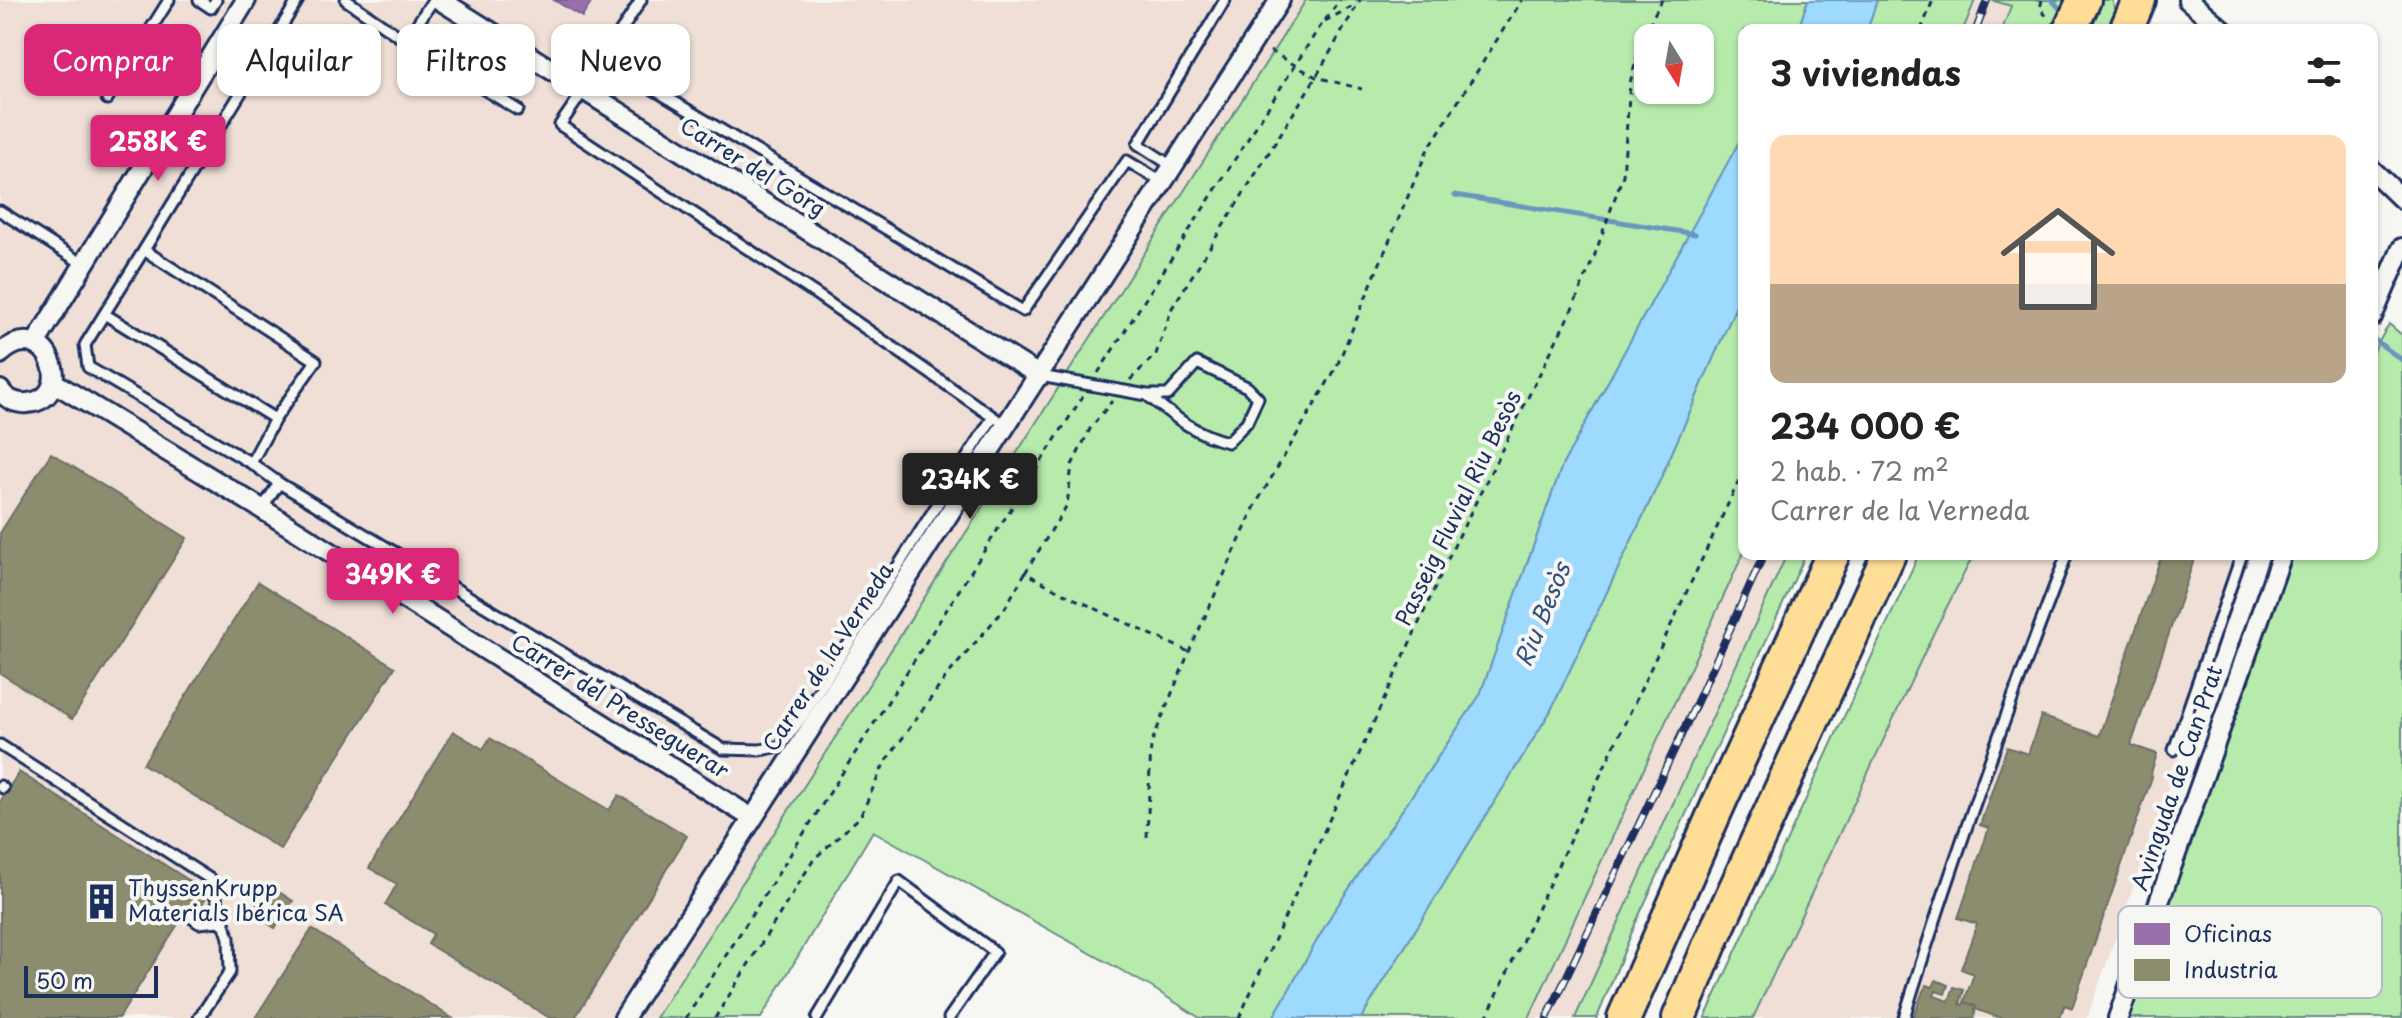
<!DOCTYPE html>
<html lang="es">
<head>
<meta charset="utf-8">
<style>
	:root { --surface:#fff; --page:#f6f6f6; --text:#222; --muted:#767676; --accent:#db2777 }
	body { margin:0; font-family:"Playpen Sans",sans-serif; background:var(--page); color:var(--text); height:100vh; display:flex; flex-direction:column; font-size:30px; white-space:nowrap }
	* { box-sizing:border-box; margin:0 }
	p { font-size:26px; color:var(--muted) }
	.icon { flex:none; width:44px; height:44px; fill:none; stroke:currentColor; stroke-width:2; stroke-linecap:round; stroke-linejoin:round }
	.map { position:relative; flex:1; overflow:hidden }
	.side { position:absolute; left:1738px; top:24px; width:640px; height:536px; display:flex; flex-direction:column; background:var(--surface); border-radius:16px; box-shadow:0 2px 6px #0004 }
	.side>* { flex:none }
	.top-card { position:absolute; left:24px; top:24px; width:760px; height:72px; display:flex; gap:16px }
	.needle { width:52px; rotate:169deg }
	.tools { position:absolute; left:1634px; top:24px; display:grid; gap:16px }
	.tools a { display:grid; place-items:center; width:80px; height:80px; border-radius:16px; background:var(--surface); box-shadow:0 2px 6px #0004; font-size:40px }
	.scale { position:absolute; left:24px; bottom:20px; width:134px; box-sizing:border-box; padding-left:8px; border:4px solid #1b2f5e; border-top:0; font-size:22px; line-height:28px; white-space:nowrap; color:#1b2f5e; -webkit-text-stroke:6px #f6f6f2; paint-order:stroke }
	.price { position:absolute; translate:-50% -68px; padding:0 18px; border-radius:8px; background:var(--accent); color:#fff; font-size:26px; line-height:52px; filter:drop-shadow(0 2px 4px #0008) }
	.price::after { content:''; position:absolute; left:50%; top:48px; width:24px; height:18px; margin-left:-12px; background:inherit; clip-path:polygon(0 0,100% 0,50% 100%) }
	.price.active { background:#222; color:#fff }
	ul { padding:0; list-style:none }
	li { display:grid; align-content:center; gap:16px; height:424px; padding:0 32px }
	li span { display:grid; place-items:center; height:248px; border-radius:16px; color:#555 }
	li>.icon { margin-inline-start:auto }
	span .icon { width:144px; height:144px; fill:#fffc; stroke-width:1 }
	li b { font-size:34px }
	h2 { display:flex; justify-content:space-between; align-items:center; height:96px; padding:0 32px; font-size:34px }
	.chip { padding:0 28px; border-radius:16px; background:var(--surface); box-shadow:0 2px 6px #0004; font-size:28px; line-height:72px }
	.chip.active { background:var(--accent); color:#fff }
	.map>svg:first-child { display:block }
</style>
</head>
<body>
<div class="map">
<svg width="2402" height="1018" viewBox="0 0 2402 1018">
	<rect width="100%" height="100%" fill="#f6f6f2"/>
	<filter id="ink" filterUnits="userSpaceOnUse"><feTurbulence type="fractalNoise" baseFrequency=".0125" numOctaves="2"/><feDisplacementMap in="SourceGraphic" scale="16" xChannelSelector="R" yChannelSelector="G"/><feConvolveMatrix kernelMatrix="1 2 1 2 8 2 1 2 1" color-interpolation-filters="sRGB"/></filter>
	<g filter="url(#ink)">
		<path fill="#efdfd6" d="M0,0h1306l-650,1018h-656z
			M1975,0h16l20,6 -9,24h-39z
			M1744,552v2h43l-212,464h-46z
			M1974,554h277l-164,464h-334l182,-388z"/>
		<path fill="#b7ebac" stroke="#698d85" stroke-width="2" fill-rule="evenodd" d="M1306,0h502l-10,30h-54v103l-182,333 -82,229 -148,219 -59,104h-73l-49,-31 -278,-156 -112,187h-105zM1648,38h52v52h-52z
			M1877,0h98l-12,30h-96z
			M1991,0h121l11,30h-74l-8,-5 -2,5h-37l9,-24z
			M1744,288v264l-215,466h-168l189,-306 110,-232z
			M2389,324l13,11v683h-274l166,-464h78v-200z
			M1787,554h19l-170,368 -39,96h-22z
			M1919,554h55l-39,76 -182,388h-48z"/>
		<path fill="#9ddafe" stroke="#6996be" stroke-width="2" d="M1808,0h69l-10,30h-69z
			M1744,133v155l-84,192 -110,232 -189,306h-88l59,-104 148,-219 82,-229z"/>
		<path fill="#9970ab" stroke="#735c94" stroke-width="2" d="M554,0h39l-11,17z"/>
		<path fill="#8c8c6e" stroke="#6a7069" stroke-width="2" d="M51,453l136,85 -115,181 -72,-46v-140z
			M2162,554h34l-65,191 26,9 -7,22 2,1 -80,231 -7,-3 -5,13h-60l-25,-9 1,-3 -12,-4 10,-28 -13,-5 16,-45 -19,-6 31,-90 -9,-3 27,-78 21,7 13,-38 58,20z
			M258,582l137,85 -115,182 -137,-85z
			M453,731l30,18 7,-11 119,72 10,-15 68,41 -112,182h-25l-122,-74 5,-10 -48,-29 12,-21 -28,-16z
			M19,772l190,121 -12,20 -9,-5 -69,110h-119v-216z
			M267,884l26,17 -18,27 -26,-17z
			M312,929l140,89h-197z
			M1936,980l12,5 -3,9 -9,-3 -2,5 15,5 5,-14 10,3 -4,14 3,1 1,-3 12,4 -2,12h-61l10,-27 4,-6 6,2z"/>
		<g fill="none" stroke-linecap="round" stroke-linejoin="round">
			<path stroke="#6996be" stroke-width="5" d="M2052,0l13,14
				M1455,195l240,39
				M2372,338l30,22"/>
			<defs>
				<path id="lane" d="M199,0l12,8 5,-8
					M346,0l60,41
					M433,0l-27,41 112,69
					M641,0l-38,59 420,252 104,-150 35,21
					M584,90l-24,35 253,167 183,127
					M107,99l62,-99
					M1172,166l-34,-22 87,-144
					M0,211l83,53
					M144,250l154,-250
					M106,315l169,104
					M1040,376l107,19h21l29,-32 50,24 11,11 -11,24 -19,20c-32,-7 -56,-27 -81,-47
					M251,463l-163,-96 -3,-22 59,-95 172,111 -41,58 -24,44 28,20 444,266 37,1 21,-4 21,-29 191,-300
					M262,509l17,-26
					M0,745l210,134 19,59 1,34 -31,46
					M2174,750l68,-196
					M0,786l3,2
					M185,913l14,10 20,-2 6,4
					M817,1018l82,-137 96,71 -46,66
					M1904,1018c48,-157 104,-311 163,-464"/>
				<path id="street" d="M440,0l600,376
					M2188,0l35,30
					M2372,170l30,29
					M2372,317l30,-69
					M35,344l211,-344
					M0,354c47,-44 79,46 27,49 -11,1 -21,-4 -27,-13
					M53,382l209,127 490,309
					M624,1018l656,-1018
					M2118,1018l164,-464"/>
				<path id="highway" d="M2070,30l14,-30
					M2126,30l13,-30
					M1624,1018l95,-215 114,-249
					M1679,1018l31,-74 179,-390"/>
			</defs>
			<use href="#lane" stroke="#1b2f5e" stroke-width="15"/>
			<use href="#street" stroke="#1b2f5e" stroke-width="24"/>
			<use href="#highway" stroke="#1b2f5e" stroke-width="38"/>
			<path stroke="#1b2f5e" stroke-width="3" stroke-dasharray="6 6" stroke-linecap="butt" d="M2042,0l-2,8 7,9
				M1325,21l32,-17
				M1921,30l12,-30
				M1270,51l46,26 46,12
				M1098,373l219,-342 23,-31
				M1130,380l26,-26 16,-46 144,-231 44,-77
				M1025,573l42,-68 5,-40 18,-36 22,-28
				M1147,837l4,-93 38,-92 67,-148 80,-136 91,-217 95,-151
				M686,1018l397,-622
				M715,1018l99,-159 46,-42 24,-53 62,-87 59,-69 20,-35 50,26 114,53
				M1239,1018l214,-470 120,-241 21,-50 29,-82 7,-92 12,-46 20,-37
				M1486,1018l258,-548"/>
			<use href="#lane" stroke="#f6f6f2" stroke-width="9"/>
			<use href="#street" stroke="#f6f6f2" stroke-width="18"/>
			<use href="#highway" stroke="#fedd96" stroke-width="32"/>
			<defs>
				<path id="rail" d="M1976,30l11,-30
					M1547,1018l148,-312 69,-152"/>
			</defs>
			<use href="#rail" stroke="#1b2f5e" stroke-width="8"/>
			<use href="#rail" stroke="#f6f6f2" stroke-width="5" stroke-dasharray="15" stroke-linecap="butt"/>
		</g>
	</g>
	<defs>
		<symbol id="building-bare" viewBox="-9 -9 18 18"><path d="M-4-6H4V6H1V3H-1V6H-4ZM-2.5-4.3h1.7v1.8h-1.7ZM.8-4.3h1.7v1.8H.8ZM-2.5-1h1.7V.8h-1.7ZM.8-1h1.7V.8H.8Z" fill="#1b2f5e" stroke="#f6f6f2" stroke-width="2.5" paint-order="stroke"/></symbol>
	</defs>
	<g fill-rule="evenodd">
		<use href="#building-bare" x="76" y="876" width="51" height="51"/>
	</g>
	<g text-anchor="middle" stroke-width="8" stroke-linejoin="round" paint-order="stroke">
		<g font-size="22" fill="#1b2f5e" stroke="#f6f6f2">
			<text transform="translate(753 167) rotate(32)" y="8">Carrer del Gorg</text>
			<text transform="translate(1458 508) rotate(-64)" y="8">Passeig Fluvial Riu Besòs</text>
			<text transform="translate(828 657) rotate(-57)" y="8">Carrer de la Verneda</text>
			<text transform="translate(620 706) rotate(32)" y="8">Carrer del Presseguerar</text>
			<text transform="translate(2177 778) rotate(-71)" y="8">Avinguda de Can Prat</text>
		</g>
		<g font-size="22" fill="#1b2f5e" stroke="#f6f6f2" text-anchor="start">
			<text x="128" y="896">ThyssenKrupp<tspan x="128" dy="25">Materials Ibérica SA</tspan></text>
		</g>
		<g font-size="24" font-style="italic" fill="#35517e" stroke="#f6f6f2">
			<text transform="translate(1543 615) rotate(-68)" y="8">Riu Besòs</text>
		</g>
	</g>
	<rect x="2118" y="906" width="264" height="92" rx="12" fill="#f6f6f2" stroke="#b4bac6" stroke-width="2"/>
	<rect x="2134" y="923" width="36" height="22" fill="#9970ab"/>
	<rect x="2134" y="959" width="36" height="22" fill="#8c8c6e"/>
	<g font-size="22" fill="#1b2f5e">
		<text x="2184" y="942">Oficinas</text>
		<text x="2184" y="978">Industria</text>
	</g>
</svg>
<div class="tools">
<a><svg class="needle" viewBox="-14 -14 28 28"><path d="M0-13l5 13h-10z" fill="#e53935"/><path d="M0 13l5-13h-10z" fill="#767676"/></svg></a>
</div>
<div class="scale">50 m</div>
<b class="price" style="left:158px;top:183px">258K €</b>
<b class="price active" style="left:970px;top:521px">234K €</b>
<b class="price" style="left:393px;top:616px">349K €</b>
<div class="top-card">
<a class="chip active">Comprar</a>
<a class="chip">Alquilar</a>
<a class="chip">Filtros</a>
<a class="chip">Nuevo</a>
</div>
<section class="side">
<h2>3 viviendas<svg class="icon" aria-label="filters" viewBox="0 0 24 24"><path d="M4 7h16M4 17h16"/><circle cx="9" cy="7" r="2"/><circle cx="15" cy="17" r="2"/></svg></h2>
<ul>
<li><span style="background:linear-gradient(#ffd9b3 60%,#b9a48a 0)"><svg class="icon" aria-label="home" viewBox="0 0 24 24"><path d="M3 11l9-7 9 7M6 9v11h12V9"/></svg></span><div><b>234 000 €</b><p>2 hab. · 72 m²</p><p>Carrer de la Verneda</p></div></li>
</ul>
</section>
</div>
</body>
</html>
